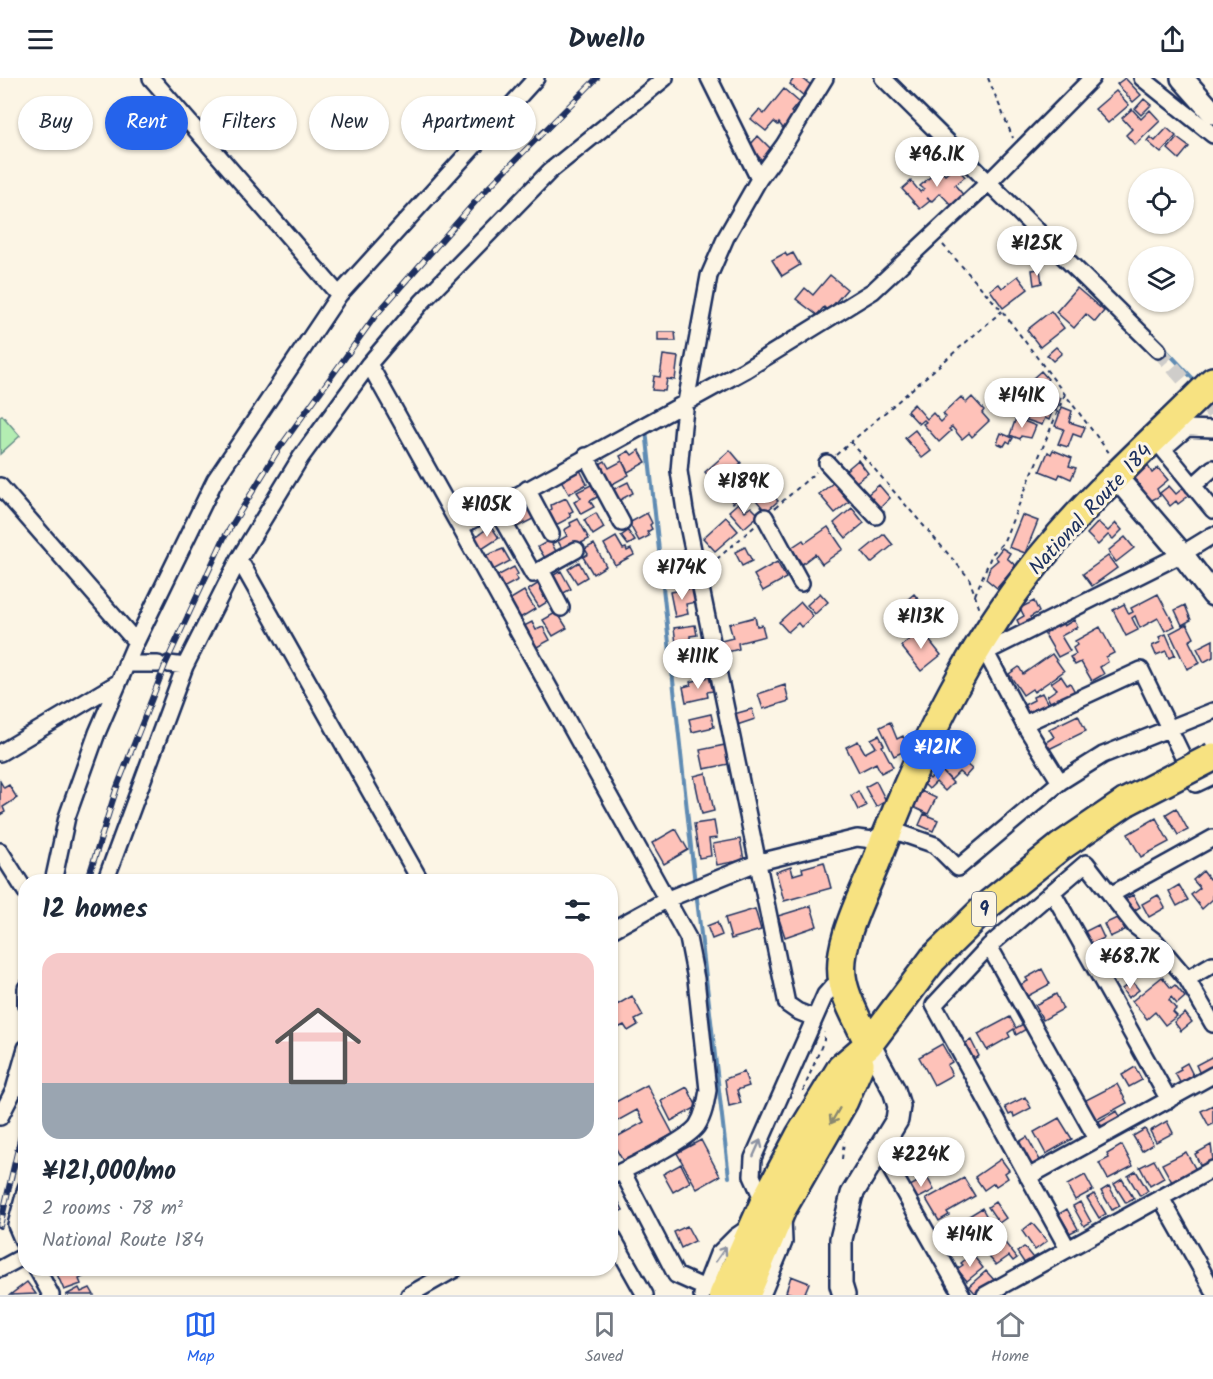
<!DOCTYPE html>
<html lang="en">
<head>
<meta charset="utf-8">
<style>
	:root { --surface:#fff; --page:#f2f2f3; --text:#1f2937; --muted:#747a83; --line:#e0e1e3; --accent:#2563eb }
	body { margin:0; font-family:Kalam,sans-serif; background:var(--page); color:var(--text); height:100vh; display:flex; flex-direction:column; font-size:22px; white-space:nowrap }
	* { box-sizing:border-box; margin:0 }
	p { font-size:20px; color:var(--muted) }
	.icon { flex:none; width:33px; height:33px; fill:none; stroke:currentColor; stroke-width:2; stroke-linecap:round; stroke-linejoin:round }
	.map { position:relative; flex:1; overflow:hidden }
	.panel { position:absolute; left:18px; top:796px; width:600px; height:402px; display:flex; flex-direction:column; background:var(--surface); border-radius:24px; box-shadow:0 2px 4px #0004 }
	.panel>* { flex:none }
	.guide { position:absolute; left:18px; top:18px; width:600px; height:54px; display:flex; gap:12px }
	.buttons { position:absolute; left:1128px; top:90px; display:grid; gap:12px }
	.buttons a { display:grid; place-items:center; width:66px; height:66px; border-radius:50%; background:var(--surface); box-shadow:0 2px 4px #0004; font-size:30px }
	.price { position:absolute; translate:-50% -51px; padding:0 14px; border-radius:21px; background:#fff; color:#222; font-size:20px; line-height:39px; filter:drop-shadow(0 2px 3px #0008) }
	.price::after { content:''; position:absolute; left:50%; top:36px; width:18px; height:14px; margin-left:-9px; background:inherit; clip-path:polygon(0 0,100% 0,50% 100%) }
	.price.selected { background:var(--accent); color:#fff }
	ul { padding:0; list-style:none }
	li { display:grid; align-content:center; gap:12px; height:318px; padding:0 24px }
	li+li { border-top:2px solid var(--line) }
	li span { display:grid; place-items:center; height:186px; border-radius:18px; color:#555 }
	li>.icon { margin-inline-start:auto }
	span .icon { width:108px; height:108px; fill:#fffc; stroke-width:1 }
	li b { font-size:26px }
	h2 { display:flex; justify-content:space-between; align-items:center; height:72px; padding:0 24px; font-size:26px }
	.pill { padding:0 21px; border-radius:27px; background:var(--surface); box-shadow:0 2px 4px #0004; font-size:21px; line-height:54px }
	.pill.selected { background:var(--accent); color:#fff }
	header { display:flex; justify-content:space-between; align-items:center; height:78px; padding:0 24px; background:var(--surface); font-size:27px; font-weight:800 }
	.menu { display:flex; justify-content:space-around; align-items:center; height:84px; border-top:2px solid var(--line); background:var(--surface); font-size:16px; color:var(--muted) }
	.menu a { display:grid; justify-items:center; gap:3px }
	.menu .selected { color:var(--accent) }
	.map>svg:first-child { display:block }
</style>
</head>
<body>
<header><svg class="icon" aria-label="menu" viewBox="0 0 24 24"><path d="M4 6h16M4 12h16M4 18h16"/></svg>Dwello<svg class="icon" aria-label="share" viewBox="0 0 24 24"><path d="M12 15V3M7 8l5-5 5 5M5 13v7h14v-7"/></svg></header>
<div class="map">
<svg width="1213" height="1217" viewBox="0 0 1213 1217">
	<rect width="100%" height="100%" fill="#fcf5e5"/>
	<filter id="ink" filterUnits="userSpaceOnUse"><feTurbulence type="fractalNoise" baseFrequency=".0167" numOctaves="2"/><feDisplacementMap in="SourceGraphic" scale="12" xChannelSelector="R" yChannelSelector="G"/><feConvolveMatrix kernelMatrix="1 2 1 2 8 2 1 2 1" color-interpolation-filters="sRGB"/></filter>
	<g filter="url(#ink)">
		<path fill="#b3edb2" stroke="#678e88" stroke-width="1.5" d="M2,337l18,21 -20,18v-38z"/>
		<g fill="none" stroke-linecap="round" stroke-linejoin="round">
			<path stroke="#5f8bb3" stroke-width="4" d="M894,0l98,96
				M997,102l148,147
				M1162,268l36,38
				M646,352l49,454
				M696,813l33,286"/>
		</g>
		<path fill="#fec2b9" stroke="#1b2f5e" stroke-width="1.5" d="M794,0h8l10,8 -8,10 -14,-12z
			M1125,0l16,17 -8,7 -16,-18z
			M784,11l15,13 -8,10 5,5 -11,14 -6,-8 -1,2 -4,-3 -8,9 -15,-12 8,-9 5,4z
			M1116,13l13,14 -21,18 -13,-14z
			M1144,21l7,6 -10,10 -6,-6z
			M1132,31l9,10 9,-9 10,11 -25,24 -9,-10 6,-6 -10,-11z
			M1167,50l9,8 -15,17 -14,-12 3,-4 5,4z
			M758,58l14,14 -10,10 -8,-8 -3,-8z
			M1177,60l12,9 -10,12 -11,-10z
			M956,88l9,11 -10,8 10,12 -12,10 -13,-14 -8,8 -5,-3 3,3 -10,8 -18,-20 9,-8 9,11 4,-3 -4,-3 19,-17 6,6z
			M785,175l2,3 6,-3 7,12 -18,11 -10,-16z
			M1040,191l2,14 -8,2 -2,-15z
			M830,197l17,14 -19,22 -4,-4 -7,8 -21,-16 9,-11 8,7z
			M1018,198l10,13 -25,19 -13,-18 9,-6 3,4z
			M1077,210l27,23 -9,11 -9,-8 -12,14 -18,-16z
			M1051,233l13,17 -24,19 -13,-17z
			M658,254h17l1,9h-18z
			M1056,269l6,6 -9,8 -6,-6z
			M663,277l15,2 -3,23 -8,-1 -2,12 -13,-1 2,-14 6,1z
			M1041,293l7,8 -17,15 5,6 -7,7 -13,-14z
			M1049,315l12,5 -5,13 -3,-1 -4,10 -4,-2 -3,7 -18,-6 4,-11 8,3 3,-8 6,2z
			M961,319l5,6 6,-6 12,13 -2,3 7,8 -17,16 -3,-4 -7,6 -10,-12 -3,2 2,2 -12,11 -16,-18 3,-2 -2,-2 -5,4 -12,-13 7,-7 13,15 6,-6 8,9 5,-5 -3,-3z
			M1062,329l10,4 -3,11 16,5 -4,10 -8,-3 -5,13 -10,-3 6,-15 -9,-3z
			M1016,340l20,8 -5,12 -10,-2 -1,3 -10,-4z
			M915,352l16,21 -9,7 -17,-20z
			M1001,355l12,5 -3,5 -3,-2 -3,5 -7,-3z
			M639,372l7,12 -18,10 -8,-16 9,-5 3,4z
			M730,372l11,13 -25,21 -11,-12z
			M1053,372l19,8 -3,8 7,2 -5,11 -11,-5 -2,4 -18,-7 8,-19 3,2z
			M858,382l10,13 -13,10 -10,-12z
			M605,383l4,7 13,-7 7,14 -22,12 -11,-21z
			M1148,388l4,7 6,-5 10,12 -11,9 3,7 -10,5 -17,-26z
			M749,391l11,12 -27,22 -10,-12z
			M580,392l7,14 -18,10 -8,-14z
			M628,404l5,11 -15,8 -6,-11z
			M833,405l16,19 -14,11 -16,-19z
			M593,406l6,12 -9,5 4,6 -13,7 -7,-12 7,-4 -4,-6z
			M764,407l14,16 -12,11 -14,-17z
			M879,407l11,13 -11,11 -12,-14z
			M1169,408l7,8 8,-7 6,8 -12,9 -2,-3 -6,5 -10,-13z
			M566,420l7,13 -4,2 2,4 -17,9 -7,-14 5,-3 -1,-4z
			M529,424l8,15 -24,12 -7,-14z
			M738,425l7,8 6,-4 8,8 -15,13 -15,-17z
			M852,430l12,15 -18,15 -12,-15z
			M596,435l8,15 -11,7 -9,-15z
			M647,435l5,10 -2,2 2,4 -5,3 2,4 -10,5 -10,-18z
			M1022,437l16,6 -13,32 -16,-6z
			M726,439l12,14 -23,20 -12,-13z
			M578,441l11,20 -25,13 -6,-11 9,-5 -3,-6 7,-4 -1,-3z
			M1098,444l10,9 8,-8 6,7 -9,9 -5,-4 -10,10 -11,-11z
			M491,448l8,12 -17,11 -8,-11z
			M828,449l15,22 -21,15 -7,-10 -13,10 -11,-16 12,-8 2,3z
			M628,453l7,10 -7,4 -7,-9z
			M884,456l9,11 -22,18 -9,-11z
			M616,459l7,12 3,-1 1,3 4,-2 3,6 -19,10 -11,-21z
			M1125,459l9,11 -18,14 -8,-11z
			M550,462l9,17 -11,6 -10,-16z
			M594,466l12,22 -13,8 -10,-17 5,-3 -3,-5z
			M745,469l7,14 -10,5 -7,-14z
			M1002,470l8,5 -3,5 9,8 -19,22 -11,-9 4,-12 8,-7 -3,-3z
			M503,471l7,12 -17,9 -8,-14z
			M1108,478l9,12 -25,18 -9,-12z
			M579,484l8,15 -10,6 -9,-14z
			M777,484l9,16 -23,13 -9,-16z
			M514,489l4,7 -3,2 3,4 -15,8 -6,-12z
			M561,493l10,18 -11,6 -10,-18z
			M539,505l7,11 -3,2 4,6 -8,5 -11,-17z
			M693,510l3,14 -10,2 2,10 -13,3 -5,-25z
			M524,513l11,18 -15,9 -11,-18z
			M820,515l8,9 -13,12 -8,-9z
			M914,516l11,13 -12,10 -11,-13z
			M1158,516l17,32 -10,5 -7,-13 -18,10 -5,-12 -3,2 6,12 -12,6 -13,-26 11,-6 5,10 4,-2 -2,-4z
			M1034,523l5,11 -9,5 3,6 -12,5 -4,-8 7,-4 -4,-8z
			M801,524l12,14 -12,11 -3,-4 -10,9 -9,-10z
			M1185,527l6,15 -9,5 -7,-15z
			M557,534l10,16 -14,8 -10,-16z
			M755,539l2,9 5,-1 3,11 -27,7 1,6 -19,5 -3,-12 16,-4 -4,-14z
			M1074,542l4,7 -17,9 9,15 -12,6 -14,-24 18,-10 2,3z
			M532,544l4,8 7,-3 7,13 -15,8 -11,-22z
			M1187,546l7,14 -5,3 11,22 -13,6 -17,-36z
			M695,547l2,10 -7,1v5l-14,2 -2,-15z
			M1100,549l14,26 -8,4 2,5 -8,5 4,7 -12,7 -11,-19 -6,3 -5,-8 6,-3 -3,-6 4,-3 -2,-4z
			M921,552l20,25 -20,16 -20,-25z
			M1166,556l9,21 -6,3 -3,-7 -10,4 -4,-9 9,-4 -2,-5z
			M1213,562v17l-9,5 -7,-14z
			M694,567l1,13 -7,1 -1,-4 -4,1 -1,-9z
			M1052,576l12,17 -30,21 -2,-3 -9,6 -14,-21 10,-7 4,7z
			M1061,598l6,9 3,-2 5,9 -23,14 -5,-10 10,-7 -6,-6z
			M709,599l4,14 -6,1 1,5 -22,5 -3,-15 8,-2 -1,-3z
			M785,607l4,16 -26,8 -5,-15z
			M1042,615l8,15 -23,10 -5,-12 12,-6 -1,-3z
			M752,631l3,10 -18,6 -3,-11z
			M711,636l3,13 -22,5 -3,-13z
			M1078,637l8,16 -39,19 -4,-6 11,-7 -5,-8z
			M890,644l7,17 6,-3 6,13 -15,7 -14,-29z
			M879,657l5,10 -2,1 11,21 -12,6 -5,-10 -17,9 -13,-25 12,-6 7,12 11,-6 -5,-8z
			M725,667l4,19 -25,5 -4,-19z
			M954,676l18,15 -7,8 -6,-5 -8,8 -11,-11z
			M940,691l13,14 -8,8 -9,-9 -7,7 -7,-7 5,-6 3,3z
			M706,695l8,38 -12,3 -8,-38z
			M0,703l4,7 5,-3 8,13 -14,9 2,5 -5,3z
			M876,703l10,20 -10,6 -11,-20z
			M858,713l8,15 -8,4 -7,-14z
			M921,713l15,7 -8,16 -15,-7z
			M1176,730l12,22 -10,5 -12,-21z
			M924,736l14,6 -5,11 -14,-6z
			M1156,740l13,24 -28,15 -13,-23z
			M714,743l3,17 -8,1 2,17 -12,2 -5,-34z
			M676,751l12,21 -24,14 -12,-21z
			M740,761l4,21 -27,5 -4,-21z
			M824,784l7,26 -47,13 -8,-29 15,-5 2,8 10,-3 -1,-4z
			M1203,793l6,8 4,-3v23l-11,10 -11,-14 9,-7 -7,-8z
			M1179,807l9,15 -11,6 -8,-15z
			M1133,817l7,12 -8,5 -7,-13z
			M1158,817l7,13 -16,9 -7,-13z
			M811,828l6,20 -32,11 -7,-21z
			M755,831l6,21 -30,9 -6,-21z
			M1119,839l6,13 -15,7 -6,-13z
			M717,844l5,13 -10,4 -5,-13z
			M1098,847l6,13 -14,7 -6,-13z
			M1042,891l8,15 -26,14 -6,-12 10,-5 -2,-3z
			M1162,899l9,11 4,-3 10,12 -8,7 -6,-7 -2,3 7,9 -3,3 4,4 -12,9 -10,-13 -8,7 -15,-18z
			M1132,903l7,9 -11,8 -6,-9z
			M1056,916l7,15 -20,11 -8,-15z
			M632,918l11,20 -8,4 3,5 -10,6 -4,-6 -6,3 -8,-13v-11l2,-1 3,3z
			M1185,935l7,9 -11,9 -7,-9z
			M1010,939l6,11 9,-5 3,5 -12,7 -2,-6 -6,4 2,4 -23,13 -9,-16z
			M971,962l8,16 -9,5 -8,-16z
			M942,966l10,18 -5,3 5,10 -18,10 -15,-28z
			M1213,978v12l-13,6 -4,-9z
			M1187,985l8,16 -13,7 -7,-13 6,-3 -1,-3z
			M1135,989l7,13 -13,7 -7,-12z
			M744,994l5,14 -12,4 4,13 -12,3 -4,-27z
			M1117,1006l10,19 -33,18 -10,-20z
			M647,1007l26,49 -50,27 -12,-21 33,-18 -7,-12 -27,15v-20z
			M687,1009l10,20 -26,14 -10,-20z
			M1025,1019l6,11 -17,9 -1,-4 -4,2 -4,-8z
			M1213,1027v19l-4,2 -8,-15z
			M1117,1033l6,11 -19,9 -5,-10z
			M1059,1040l13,21 -26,15 -12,-22z
			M1167,1043l6,12 -17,9 -6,-11z
			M1145,1051l8,15 -11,7 -9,-15z
			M1027,1059l14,25 -10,6 -14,-25z
			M701,1062l19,36 -23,13 -20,-36z
			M1122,1067l11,21 -25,13 -9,-16 10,-5 -2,-4z
			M1211,1067l2,15 -12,7 -6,-13z
			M1186,1074l10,18 -24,12 -10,-18z
			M1001,1081l8,11 -4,3 3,5 -12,8 -2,-3 -10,7 -9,-13z
			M1154,1082l10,18 -14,8 -10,-19z
			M681,1086l9,18 -17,10 -10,-18z
			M1136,1093l12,20 -8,5 -12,-20z
			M1085,1097l8,15 -18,10 -8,-15z
			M927,1099l7,13 -19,10 -7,-13z
			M964,1100l11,18 -28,16 2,3 -10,6 -13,-22z
			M1122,1101l12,20 -8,4 -12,-19z
			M1109,1108l11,20 -8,4 -11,-19z
			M614,1115l9,17 -13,6v-21z
			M1094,1116l12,20 -7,4 -12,-20z
			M995,1124l11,16 -7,5 -11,-16z
			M1080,1124l11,20 -7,4 -11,-20z
			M982,1130l10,18 -22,13 -11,-17z
			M1067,1131l11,20 -8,4 -11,-19z
			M1032,1145l15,18 -12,9 -13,-19z
			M687,1148l8,15 -14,7 -7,-16z
			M945,1150l6,11 -11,5 -5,-10z
			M1002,1161l15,19 -4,3 -4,-5 -13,9 -11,-13z
			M1024,1169l9,11 -8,6 -8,-12z
			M972,1176l11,14 -16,13 -10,-12 6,-4 -2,-2z
			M67,1191h14l4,7 -6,3 2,5 -17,6 -7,-16z
			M986,1193l9,10 -8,7 -2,-3 -10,8 -6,-7z
			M791,1198l18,7 -5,12h-8l-10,-3z
			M27,1204l9,12 -26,1z
			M79,1210l2,4 9,-4 4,7h-28z"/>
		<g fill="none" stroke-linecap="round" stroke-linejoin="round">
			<path stroke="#cfcdca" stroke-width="15" stroke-dasharray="15 8" stroke-linecap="butt" d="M1158,272l55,63"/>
			<defs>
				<path id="street" d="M151,0l188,217
					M709,0l50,101
					M883,0l275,272
					M1142,0l71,57
					M369,286l91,163 285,-157 128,-79 116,-109 103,-104
					M1213,351l-26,-1 -24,21 50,61
					M586,378l36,67
					M827,385l49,53
					M0,408l136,156
					M1193,408l20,-18
					M527,411l24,45
					M495,429l38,67 43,-24
					M765,439l36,66
					M460,449l228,411 8,41 12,111c-2,12 -4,25 -11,36 -12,16 -67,41 -87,51
					M239,481l182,323
					M541,492l20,38
					M982,567l42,79 36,58
					M986,574l196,-98 31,-19
					M126,586h32
					M169,586l16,2
					M1024,646l117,-54 55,114 17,-8
					M0,675l119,-71
					M0,773l26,41
					M53,804l14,-65 30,-84 39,-91 79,-162 124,-185 197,-217
					M105,804l80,-216 54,-107 62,-102 68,-93 53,-62 128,-131 115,-93
					M1053,815l116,207
					M1112,816l101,-56
					M610,853l58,-32 91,-37 98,-24 16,2 16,-11 46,16 23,23 102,-86 43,-27 110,-44
					M989,868l108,193
					M1187,901l26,-15
					M26,910v17
					M814,940l-17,-7 -10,-7 -102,-493 -6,-40 4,-45 3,-24 23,-126 17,-39 33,-58 25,-34 41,-67
					M0,1039l14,-27 12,-42
					M880,1072l82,145
					M622,1093l54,104 29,13
					M1028,1099l185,-102
					M26,1110l-10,37 10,23
					M1161,1120l52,92
					M764,1125l-12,-27 1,-18 72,-163 8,-9 9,-5
					M610,1155l35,62
					M1068,1171l-134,-244 55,-59 97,-83 49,63 21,16 31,37 26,45
					M0,1191l26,-14
					M37,1191l14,26
					M409,1217l46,-26
					M702,1217l16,-41 17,-17 13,-9
					M762,1217l22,-53 -1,-24
					M985,1217l228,-126"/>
				<path id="secondary" d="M1182,0l31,35
					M1116,399l66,77 31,41
					M844,1217l-3,-10v-46l11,-45 45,-74 2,-14 -5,-16 -25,-46"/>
				<path id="highway" d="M869,966c-9,-20 -22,-41 -26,-62 -8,-35 19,-85 32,-117 46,-120 99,-232 185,-330 47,-54 102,-103 153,-154
					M723,1217l41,-92 36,-68 41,-67 28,-24 64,-85 56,-55 71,-57 66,-45
					M746,1217l36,-86 62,-108 16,-37"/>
			</defs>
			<use href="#street" stroke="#1b2f5e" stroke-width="20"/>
			<use href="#secondary" stroke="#1b2f5e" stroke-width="26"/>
			<use href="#highway" stroke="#1b2f5e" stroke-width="32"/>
			<path stroke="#1b2f5e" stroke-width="2" stroke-dasharray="4.5 4.5" stroke-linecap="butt" d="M988,0l25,60
				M943,167l59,66 108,143
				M851,364l118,136 11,32
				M836,377l166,-144
				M775,430l41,-36
				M710,487l45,-39
				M975,517l17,-41 11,-11 62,-149
				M803,1013l21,-51v-8
				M842,1081l2,-18"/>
			<use href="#street" stroke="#fcf5e5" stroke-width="15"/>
			<use href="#secondary" stroke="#fcf5e5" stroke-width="21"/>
			<use href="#highway" stroke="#f7e281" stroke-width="27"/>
			<defs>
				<path id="rail" d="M87,804l30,-95 49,-124 58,-125 54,-88 98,-135 107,-122 114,-115
					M0,1148l26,-112"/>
			</defs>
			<use href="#rail" stroke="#1b2f5e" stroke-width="6"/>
			<use href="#rail" stroke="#fcf5e5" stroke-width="4" stroke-dasharray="11" stroke-linecap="butt"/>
			<defs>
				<path id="highway-bridge" d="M1126,724l87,-45"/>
			</defs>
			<use href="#highway-bridge" stroke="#1b2f5e" stroke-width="32" stroke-linecap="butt"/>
			<use href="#highway-bridge" stroke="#f7e281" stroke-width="27"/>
		</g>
		<defs><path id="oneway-shaft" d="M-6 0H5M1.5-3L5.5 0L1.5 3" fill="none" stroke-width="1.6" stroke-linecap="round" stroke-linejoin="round" transform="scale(1.5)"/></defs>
		<use stroke="#898870" href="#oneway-shaft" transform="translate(835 1038) rotate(120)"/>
		<g stroke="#8c92a2">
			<use href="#oneway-shaft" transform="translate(757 1070) rotate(-66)"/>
			<use href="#oneway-shaft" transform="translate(721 1176) rotate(-55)"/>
		</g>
	</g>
	<g text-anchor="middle" stroke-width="6" stroke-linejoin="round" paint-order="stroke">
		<rect fill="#fcf5e5" stroke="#5e6a86" stroke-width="1.5" x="972" y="814" width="24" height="34" rx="4.5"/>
		<g font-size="20" font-weight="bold" fill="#1b2f5e">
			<text x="984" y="838">9</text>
		</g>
		<g font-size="21" fill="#1b2f5e" stroke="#fcf5e5">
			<text transform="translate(1090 431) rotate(-47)" y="7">National Route 184</text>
		</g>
	</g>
</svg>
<div class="buttons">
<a><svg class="icon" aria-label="locate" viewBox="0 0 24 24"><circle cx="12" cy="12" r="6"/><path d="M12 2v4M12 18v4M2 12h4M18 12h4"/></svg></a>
<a><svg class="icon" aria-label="layers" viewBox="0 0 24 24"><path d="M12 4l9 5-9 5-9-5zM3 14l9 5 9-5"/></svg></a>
</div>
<b class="price" style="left:937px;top:110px">¥96.1K</b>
<b class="price" style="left:1037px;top:199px">¥125K</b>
<b class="price" style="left:1022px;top:351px">¥141K</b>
<b class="price" style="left:744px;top:437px">¥189K</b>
<b class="price" style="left:487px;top:460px">¥105K</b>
<b class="price" style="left:682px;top:523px">¥174K</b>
<b class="price" style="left:921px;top:572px">¥113K</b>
<b class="price" style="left:698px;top:612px">¥111K</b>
<b class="price selected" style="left:938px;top:703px">¥121K</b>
<b class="price" style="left:1130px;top:912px">¥68.7K</b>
<b class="price" style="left:921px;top:1110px">¥224K</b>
<b class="price" style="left:970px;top:1190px">¥141K</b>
<div class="guide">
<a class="pill">Buy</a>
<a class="pill selected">Rent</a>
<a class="pill">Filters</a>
<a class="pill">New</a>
<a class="pill">Apartment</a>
</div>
<section class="panel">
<h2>12 homes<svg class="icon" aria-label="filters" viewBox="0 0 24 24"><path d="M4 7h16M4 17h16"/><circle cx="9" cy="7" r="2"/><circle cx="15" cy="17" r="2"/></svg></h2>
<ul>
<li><span style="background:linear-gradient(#f6c9c9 70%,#9aa5b1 0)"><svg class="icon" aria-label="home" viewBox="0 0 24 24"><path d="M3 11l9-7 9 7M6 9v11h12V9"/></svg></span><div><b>¥121,000/mo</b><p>2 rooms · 78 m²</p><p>National Route 184</p></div></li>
</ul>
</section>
</div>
<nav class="menu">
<a class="selected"><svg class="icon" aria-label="map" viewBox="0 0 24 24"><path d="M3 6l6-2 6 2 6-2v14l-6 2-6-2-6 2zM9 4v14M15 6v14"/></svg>Map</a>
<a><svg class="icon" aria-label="saved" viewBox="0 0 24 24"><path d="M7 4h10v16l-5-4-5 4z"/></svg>Saved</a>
<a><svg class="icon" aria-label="home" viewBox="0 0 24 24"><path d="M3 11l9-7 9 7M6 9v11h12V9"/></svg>Home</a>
</nav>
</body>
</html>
